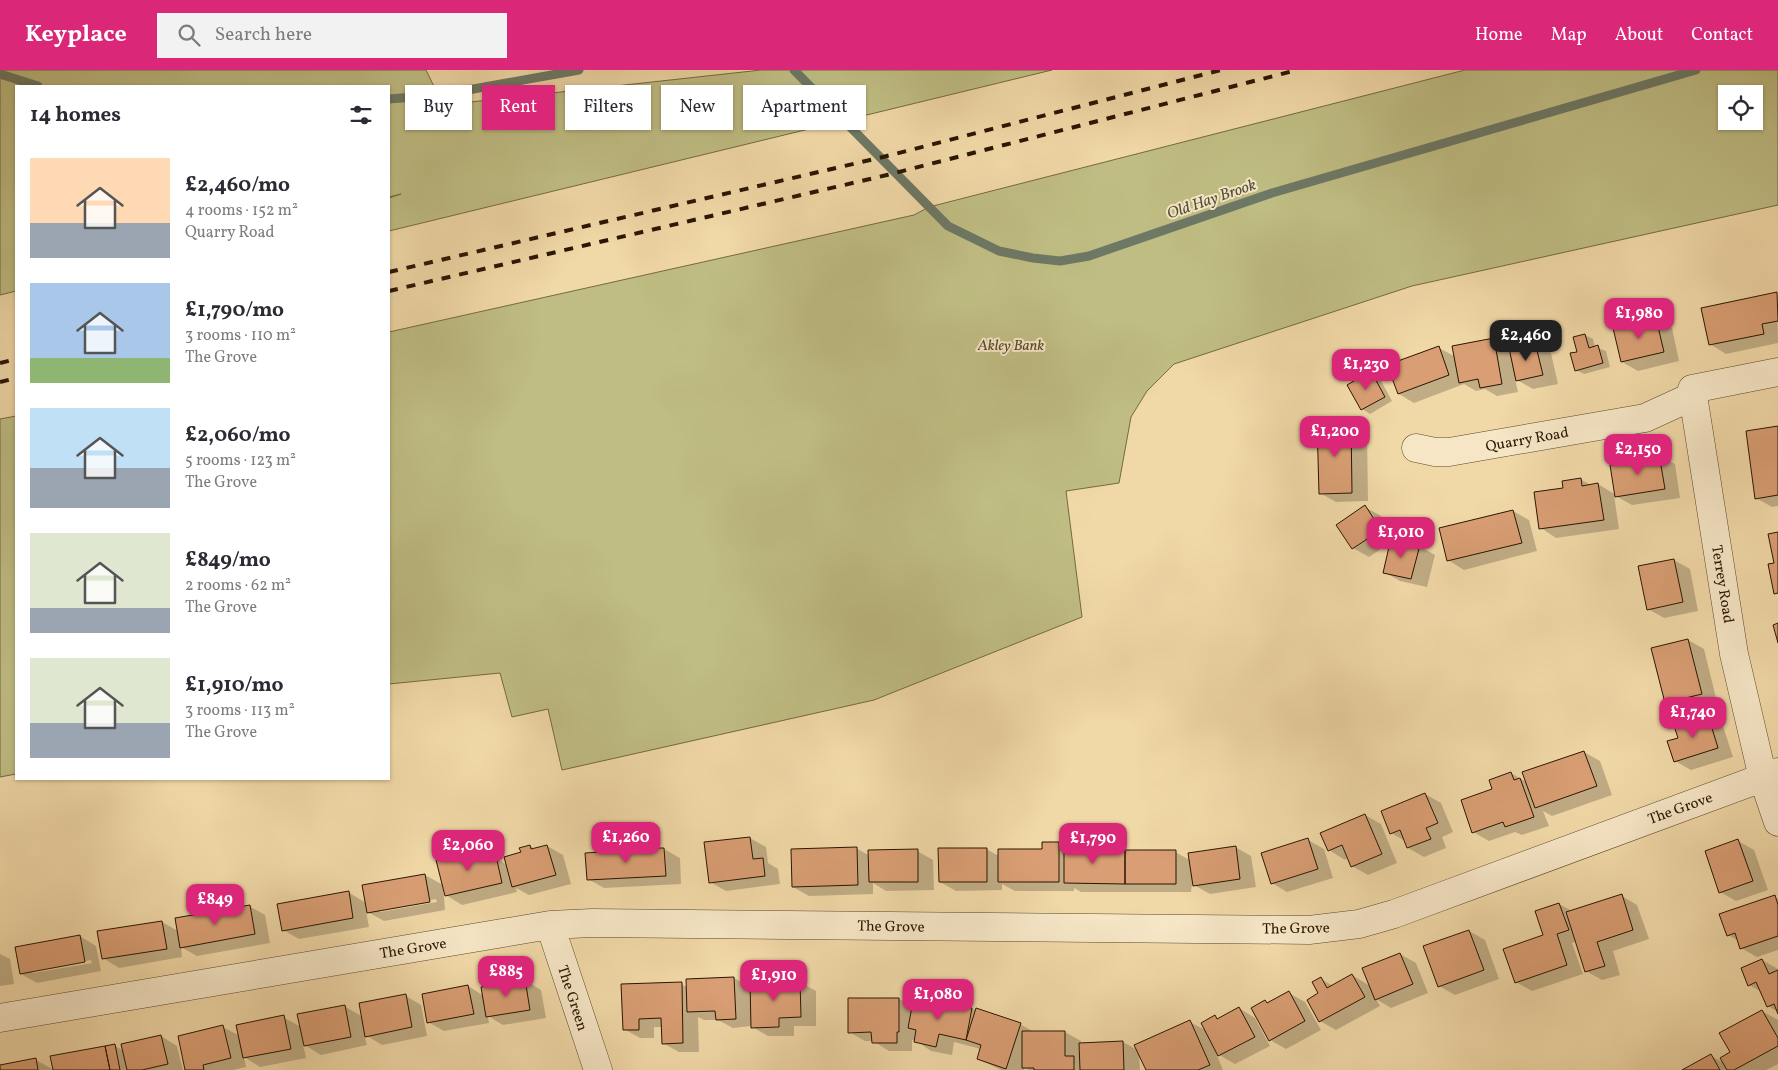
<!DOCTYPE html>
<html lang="en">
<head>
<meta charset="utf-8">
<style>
	:root { --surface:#fff; --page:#f2f2f3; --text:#2b2b33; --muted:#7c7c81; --accent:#db2777 }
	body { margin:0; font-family:Vollkorn,serif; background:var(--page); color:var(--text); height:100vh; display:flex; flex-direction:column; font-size:19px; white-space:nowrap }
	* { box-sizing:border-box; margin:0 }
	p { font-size:16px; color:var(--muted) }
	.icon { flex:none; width:28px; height:28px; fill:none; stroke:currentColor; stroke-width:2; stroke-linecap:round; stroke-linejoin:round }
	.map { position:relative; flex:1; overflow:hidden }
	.panel { position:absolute; left:15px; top:15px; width:375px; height:695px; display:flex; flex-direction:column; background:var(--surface); border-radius:0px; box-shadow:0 1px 4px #0004 }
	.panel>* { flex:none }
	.hud { position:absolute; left:405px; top:15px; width:475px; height:45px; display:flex; gap:10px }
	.controls { position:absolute; left:1718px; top:15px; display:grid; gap:10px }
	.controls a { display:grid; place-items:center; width:45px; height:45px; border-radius:0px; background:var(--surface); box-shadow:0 1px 4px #0004; font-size:25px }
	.price { position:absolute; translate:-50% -42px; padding:0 11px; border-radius:10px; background:var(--accent); color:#fff; font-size:16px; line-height:32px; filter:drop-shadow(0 1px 2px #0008) }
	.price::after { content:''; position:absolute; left:50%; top:30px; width:15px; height:11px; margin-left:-8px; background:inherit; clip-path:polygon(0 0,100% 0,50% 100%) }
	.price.selected { background:#222; color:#fff }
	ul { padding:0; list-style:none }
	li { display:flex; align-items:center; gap:15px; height:125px; padding:0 15px }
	li span { display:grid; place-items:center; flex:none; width:140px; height:100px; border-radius:0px; color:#555 }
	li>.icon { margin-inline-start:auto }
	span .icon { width:60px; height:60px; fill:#fffc; stroke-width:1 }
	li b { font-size:21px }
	h2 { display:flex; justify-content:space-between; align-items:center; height:60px; padding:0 15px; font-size:21px }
	.chip { padding:0 18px; border-radius:0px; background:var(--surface); box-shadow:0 1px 4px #0004; font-size:18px; line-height:45px }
	.chip.selected { background:var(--accent); color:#fff }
	header { display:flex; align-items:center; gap:30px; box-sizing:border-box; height:70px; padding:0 25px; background:var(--accent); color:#fff }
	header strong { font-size:24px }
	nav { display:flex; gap:28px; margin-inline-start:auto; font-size:18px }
	.search { width:350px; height:45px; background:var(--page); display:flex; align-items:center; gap:12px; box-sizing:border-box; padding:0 18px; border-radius:0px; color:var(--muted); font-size:19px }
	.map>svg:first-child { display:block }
</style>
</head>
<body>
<header>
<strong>Keyplace</strong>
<div class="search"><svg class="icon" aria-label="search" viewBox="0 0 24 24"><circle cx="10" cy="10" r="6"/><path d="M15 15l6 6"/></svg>Search here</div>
<nav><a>Home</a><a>Map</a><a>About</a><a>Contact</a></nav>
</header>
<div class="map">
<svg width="1778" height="1000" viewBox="0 0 1778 1000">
	<rect width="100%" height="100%" fill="#f1d8a7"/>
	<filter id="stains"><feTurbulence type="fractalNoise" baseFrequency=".004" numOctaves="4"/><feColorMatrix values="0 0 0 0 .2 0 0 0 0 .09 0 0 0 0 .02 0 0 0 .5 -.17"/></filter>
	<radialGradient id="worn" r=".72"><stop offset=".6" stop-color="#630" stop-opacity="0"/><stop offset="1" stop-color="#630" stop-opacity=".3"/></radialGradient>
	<path fill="#bfbd83" stroke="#746942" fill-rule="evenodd" d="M0,0h426l17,35 318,-35h291l-663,161v-33l12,-4 -12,3v-111h-373v205l-16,4z
		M1465,0h313v135l-366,81 -238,78 -27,27 -16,26 -12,66 -53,8 16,126 -208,83 -312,70 -14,-61 -36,8 -12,-44 -111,11v-352l525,-117 15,-8zM1726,24h28v27h-28z
		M16,346v358l-16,3v-358z"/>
	<path fill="#0003" fill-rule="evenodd" d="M1777,224l1,49 -52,11 -16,-10z
		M1656,249l16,9 7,33 -41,10 -16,-9z
		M1585,265l8,4 2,8 11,4 4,16 -26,7 -8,-4 2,-17z
		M1493,270l17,9 25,-6 16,10 7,31 -25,5 -18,-10 3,13 -21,4 -12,-7 -9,2 -12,-7 -50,19 -15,-9 40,-46 17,9z
		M1371,303l8,4 13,24 -22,13 -8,-5z
		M1351,353l16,9 1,69 -32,1 -16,-9z
		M1778,358v78l-6,1 -16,-9z
		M1659,385l16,9 5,34 -48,7 -18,-10 5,34 -63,9 -15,-10 24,-39 15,-10 11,6 7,-1 18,11 18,-32z
		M1365,437l16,9 16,24 22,6 16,9 -8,32 -27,-6 -16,-9 7,-30 -22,15 -16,-9z
		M1513,441l16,9 8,31 -73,19 -16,-10z
		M1674,490l16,9 8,42 -34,7 -16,-9 -8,-42z
		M1688,570l16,9 13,53 -35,9 -16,-9z
		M1708,646l15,10 10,31 -42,13 -16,-9 4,-22z
		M1584,682l16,9 12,34 -60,21 -9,-5 6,15 -27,9 -7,-3 -26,9 -16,-9 21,-42 17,-17 17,10z
		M1425,724l16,9 12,29 -11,5 4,11 -22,9 -16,-9 -3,-7 -14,-8z
		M1365,745l16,9 16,39 -29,12 -16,-9 -4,-8 -3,2 -16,-10z
		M750,768l16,9 2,16 10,6 2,15 -54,7 -16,-9z
		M1308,770l16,9 9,29 -46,14 -15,-9z
		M1738,771l16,9 14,40 -32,11 -16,-9z
		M1058,773l8,4 27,-3 12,7 70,1 15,8 45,-13 16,9 5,31 -46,7 -16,-9 -1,-9 -2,16h-110l-7,-4v3h-59l-13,-7v6l-46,1 -16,-9 46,-33 13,7 44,-5z
		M530,776l5,3 12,-3 16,9 8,29 -42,11 -13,-7 1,4 -55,13 -16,-10 37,-45 24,15z
		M644,776l6,3h14l16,9 1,26 -77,4 -16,-9z
		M856,778l14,8 47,-5 16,9 1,30 -48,1 -13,-8v11l-64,2 -16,-9z
		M425,805l18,10 2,25 -61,11 -18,-10 3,16 -70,12 -16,-9 65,-38 18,11zM436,829l1,3 -57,10v-3z
		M1622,826l15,9 12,34 -36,12 7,24 -18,5 -16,-9 -9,-30 -5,2 11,31 -51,17 -16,-9 29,-46 14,-32 13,7z
		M1775,827l3,2v51l-21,7 -16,-9 -2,-7 -11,-6z
		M249,836l16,9 5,28 -73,13 -16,-9 1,10 -63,11 -16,-10 59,-36 16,9z
		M1469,861l16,9 14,39 -44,16 -16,-9z
		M80,866l16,10 5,25 -64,12 -16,-9zM91,890l1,3 -59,10v-2z
		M0,884l10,5 4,25 -14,2z
		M1400,884l16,9 12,30 -37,15 -15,-9 4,7 -44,24 -16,-9 1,-42 12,7 19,-11 18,11z
		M1762,890l16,9v43l-10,-6 -6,-14 -13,-7z
		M734,908l18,10 48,-6 16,9v35h-22v10h-26l-17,-10 -18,2 -15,-8h-14l-6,-3 1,35h-20l-16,-9v-16h-9v11h-14l-16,-9 57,-45 6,3z
		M525,910l16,10 5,28 -43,7 -15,-9 1,7 -45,8 -16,-9 40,-36 16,10z
		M1289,923l16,9 16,28 -35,19 -16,-9 -5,-38 3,2z
		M406,926l15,9 6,31 -45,9 -18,-11 3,11 -46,10 -18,-11 3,14 -46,9 -16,-10 2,10 -13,3h-47l37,-43 17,9 43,-19 18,10 43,-21 19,11z
		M915,927l57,12 48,15 14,8h31l16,9v3l42,-2 16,9 51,-29 17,9 8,-14 4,2 20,-11 16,10 15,28 -35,18 -19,-11 7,17h-76l-8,-17 1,17h-111l-4,-2 -1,2h-23l-23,-11 3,-10 -27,-7 -2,13 -21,-4 -16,-11h-3v11h-23l-16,-10h-8l-16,-9 50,-33 14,8z
		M1762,941l16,9v44l-12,6h-81l26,-14 13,7z
		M161,966l16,10 6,24h-183v-4l36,-6 18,10 61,-24 9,5z"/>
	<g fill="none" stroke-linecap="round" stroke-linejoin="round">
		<path stroke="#6d7865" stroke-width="9" d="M794,0l154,156 51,25 34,7 27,3 29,-5 183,-63 424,-123
			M0,4l38,12
			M389,29l51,-4 139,-25"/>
	</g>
	<path fill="#d99e73" stroke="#291501" d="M1777,222l1,29 -16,3 2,10 -55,11 -8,-37z
		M1656,248l8,34 -43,10 -8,-34z
		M1585,264l4,14 9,-3 5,18 -28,8 -5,-18 7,-1 -4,-15z
		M1494,268l8,46 -22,4 -2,-9 -19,4 -7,-37z
		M1535,272l8,33 -27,6 -7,-33z
		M1439,276l10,29 -51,19 -11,-29z
		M1371,301l14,26 -24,13 -14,-25z
		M1317,352h34l1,71 -33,1z
		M1778,356v69l-23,4 -9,-68z
		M1659,384l6,35 -50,8 -5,-32 22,-3v-4z
		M1581,408l1,8 16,-3 6,37 -65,9 -5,-37 29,-4 -1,-7z
		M1365,435l16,25 -29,19 -16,-24z
		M1513,440l9,33 -75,18 -8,-33z
		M1778,462v61l-4,1 -6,-30 6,-1 -6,-29z
		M1391,468l29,7 -9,34 -28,-6z
		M1674,489l9,43 -36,8 -9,-44z
		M1778,553v20l-5,-18z
		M1688,569l14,55 -37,9 -14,-55z
		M1708,645l10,33 -44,14 -7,-21 11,-3 -4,-12z
		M1584,681l13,35 -62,22 -13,-36z
		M1511,702l3,8 6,-2 14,39 -29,10 -2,-5 -31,11 -11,-33 31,-11 -3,-9z
		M1425,723l13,30 -12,5 5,11 -24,9 -7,-18 -10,4 -9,-23z
		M1365,744l17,40 -31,13 -9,-22 -14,6 -8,-18z
		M750,767l3,22 10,-1 2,18 -56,7 -5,-41z
		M1308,768l10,31 -47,15 -10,-31z
		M1738,769l15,42 -34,12 -14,-42z
		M1042,772h17v40h-61v-33h44z
		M1064,773h29v7h32v34l-61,-1z
		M530,775l1,4 16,-4 9,30 -44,12 -8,-30 17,-5 -2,-4z
		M644,775v3h20l2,28 -79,4 -2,-27 47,-3 -1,-4z
		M1236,776l4,33 -47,7 -5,-33z
		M857,777l1,38 -66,2 -1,-38z
		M938,778h49v34h-48z
		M483,779l3,10 10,-3 6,27 -57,13 -9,-36z
		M918,779v33h-49l-1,-32z
		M1125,780h51v34h-51z
		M425,804l5,28 -63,11 -5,-28z
		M349,821l4,27 -71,13 -5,-27z
		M1622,824l11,36 -36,12 8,24 -20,6 -19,-60z
		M1775,825l3,10v31l-38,13 -5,-16 -8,3 -8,-22z
		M1559,833l10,27 -12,4 10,31 -52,18 -12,-34 40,-14 -8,-24z
		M250,835l5,29 -75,14 -5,-30z
		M162,851l5,28 -65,10 -5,-28z
		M1469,860l15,40 -46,17 -15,-41z
		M80,865l5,27 -65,12 -5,-27z
		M1400,883l13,31 -38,16 -13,-32z
		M1762,889l7,15 9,-4v44l-4,-10 -7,3 -11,-25 -8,4 -7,-18z
		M1352,904l13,23 -46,25 -12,-22 11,-7 -6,-11 9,-5 6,11z
		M734,907l2,42 -20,1 -1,-9 -28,1 -1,-33z
		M525,909l5,31 -44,7 -5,-30z
		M750,911h50l1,36 -22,1v9l-28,1z
		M682,912l1,61 -21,1 -1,-26 -22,1v11h-16l-2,-46z
		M468,915l6,29 -47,9 -5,-29z
		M1289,921l16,30 -36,20 -18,-33 14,-8 2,3z
		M406,924l6,33 -47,10 -6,-34z
		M914,926l58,12 -6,32 -27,-6 -3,13 -22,-5 2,-12 -8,-2z
		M848,928h51v34h-2v11h-25l-1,-11 -23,1z
		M345,935l6,32 -47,9 -7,-32z
		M1239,937l16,30 -37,19 -17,-33 14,-8 2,4z
		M976,938l45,15 -15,46 -29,-10 4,-14 -15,-5z
		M1762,940l16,28v8l-44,24h-7l-7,-12 10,-6 -11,-19z
		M284,945l7,34 -48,9 -7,-33z
		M1190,950l20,45 -12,5h-52l-12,-25z
		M223,955l8,33 -28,7 1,5h-19l-7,-34z
		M1022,961h43v25h9v14h-40v-2h-12z
		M161,965l7,29 -26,6h-15l-6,-26z
		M1123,971l1,29h-44l-1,-27z
		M115,974l5,26h-10l-5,-24z
		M105,976l5,24h-57l-3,-14z
		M1711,984l9,16h-38z
		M36,988l2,12h-38v-5z"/>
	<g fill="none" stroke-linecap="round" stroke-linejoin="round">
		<defs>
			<path id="minor" d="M1778,302l-86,17 42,265 29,124 15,44
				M1416,378l19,4h14l196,-34 48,-22
				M550,855l48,145
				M0,948l550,-93 42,-2 717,7 50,-6 35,-10 384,-142"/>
		</defs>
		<use href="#minor" stroke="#5b462a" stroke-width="29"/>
		<use href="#minor" stroke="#f6e6c6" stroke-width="28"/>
		<path stroke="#291501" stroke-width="4" stroke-dasharray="9 9" stroke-linecap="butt" d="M389,202l494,-115 338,-87
			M389,221l498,-116 410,-105
			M0,293l16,-4
			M0,312l16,-4"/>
	</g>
	<g text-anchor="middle" stroke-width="4" stroke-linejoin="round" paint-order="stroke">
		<g font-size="15" font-style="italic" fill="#564728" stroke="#f6e6c6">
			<text x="1011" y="280">Akley Bank</text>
		</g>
		<g font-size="15" fill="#291501" stroke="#f6e6c6">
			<text transform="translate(1527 369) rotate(-10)" y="5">Quarry Road</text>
			<text transform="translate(1723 514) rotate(81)" y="5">Terrey Road</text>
			<text transform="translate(1680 738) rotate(-20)" y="5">The Grove</text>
			<text transform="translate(891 856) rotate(1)" y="5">The Grove</text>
			<text transform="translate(1296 858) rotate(-1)" y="5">The Grove</text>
			<text transform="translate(413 878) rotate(-9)" y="5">The Grove</text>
			<text transform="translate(573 928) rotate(72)" y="5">The Green</text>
		</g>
		<g font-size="16" font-style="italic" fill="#514f3b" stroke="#f6e6c6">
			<text transform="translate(1211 128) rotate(-19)" y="6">Old Hay Brook</text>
		</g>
	</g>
	<rect width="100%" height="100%" filter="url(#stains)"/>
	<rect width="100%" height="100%" fill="url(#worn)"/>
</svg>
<div class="controls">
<a><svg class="icon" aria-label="locate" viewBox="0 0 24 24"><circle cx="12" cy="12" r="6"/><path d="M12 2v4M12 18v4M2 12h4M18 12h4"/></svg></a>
</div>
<b class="price" style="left:1639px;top:270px">£1,980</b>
<b class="price selected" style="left:1526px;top:292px">£2,460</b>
<b class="price" style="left:1366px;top:321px">£1,230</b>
<b class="price" style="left:1335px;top:388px">£1,200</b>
<b class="price" style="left:1638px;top:406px">£2,150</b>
<b class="price" style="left:1401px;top:489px">£1,010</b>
<b class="price" style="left:1693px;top:669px">£1,740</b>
<b class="price" style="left:626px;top:794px">£1,260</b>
<b class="price" style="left:1093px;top:795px">£1,790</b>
<b class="price" style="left:468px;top:802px">£2,060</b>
<b class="price" style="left:215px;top:856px">£849</b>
<b class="price" style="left:506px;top:928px">£885</b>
<b class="price" style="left:774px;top:932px">£1,910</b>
<b class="price" style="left:938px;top:951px">£1,080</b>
<div class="hud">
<a class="chip">Buy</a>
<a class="chip selected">Rent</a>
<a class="chip">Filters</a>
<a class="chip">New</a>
<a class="chip">Apartment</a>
</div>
<section class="panel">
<h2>14 homes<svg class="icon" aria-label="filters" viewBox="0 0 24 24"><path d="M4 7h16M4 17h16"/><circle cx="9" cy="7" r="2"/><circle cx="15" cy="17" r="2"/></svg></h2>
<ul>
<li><span style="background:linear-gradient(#ffd9b3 65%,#9aa5b1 0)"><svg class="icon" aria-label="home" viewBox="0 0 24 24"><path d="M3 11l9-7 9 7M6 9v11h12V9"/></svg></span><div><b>£2,460/mo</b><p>4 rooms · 152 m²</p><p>Quarry Road</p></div></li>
<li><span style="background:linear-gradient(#a9c7e8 75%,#8fb573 0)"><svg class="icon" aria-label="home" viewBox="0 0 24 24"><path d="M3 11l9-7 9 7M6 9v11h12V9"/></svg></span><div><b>£1,790/mo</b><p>3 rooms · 110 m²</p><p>The Grove</p></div></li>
<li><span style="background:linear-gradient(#bfe0f5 60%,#9aa5b1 0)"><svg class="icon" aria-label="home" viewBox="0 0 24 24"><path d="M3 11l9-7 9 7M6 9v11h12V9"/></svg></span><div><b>£2,060/mo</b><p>5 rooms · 123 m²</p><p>The Grove</p></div></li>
<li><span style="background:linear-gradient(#dfe7d0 75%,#9aa5b1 0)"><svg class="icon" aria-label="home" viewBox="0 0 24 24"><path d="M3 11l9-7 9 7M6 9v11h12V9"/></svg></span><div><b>£849/mo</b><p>2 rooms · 62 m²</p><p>The Grove</p></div></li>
<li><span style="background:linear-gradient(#dfe7d0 65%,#9aa5b1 0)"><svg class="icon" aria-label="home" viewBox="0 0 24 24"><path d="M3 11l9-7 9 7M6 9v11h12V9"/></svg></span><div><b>£1,910/mo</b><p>3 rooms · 113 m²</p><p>The Grove</p></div></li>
</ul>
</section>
</div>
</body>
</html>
